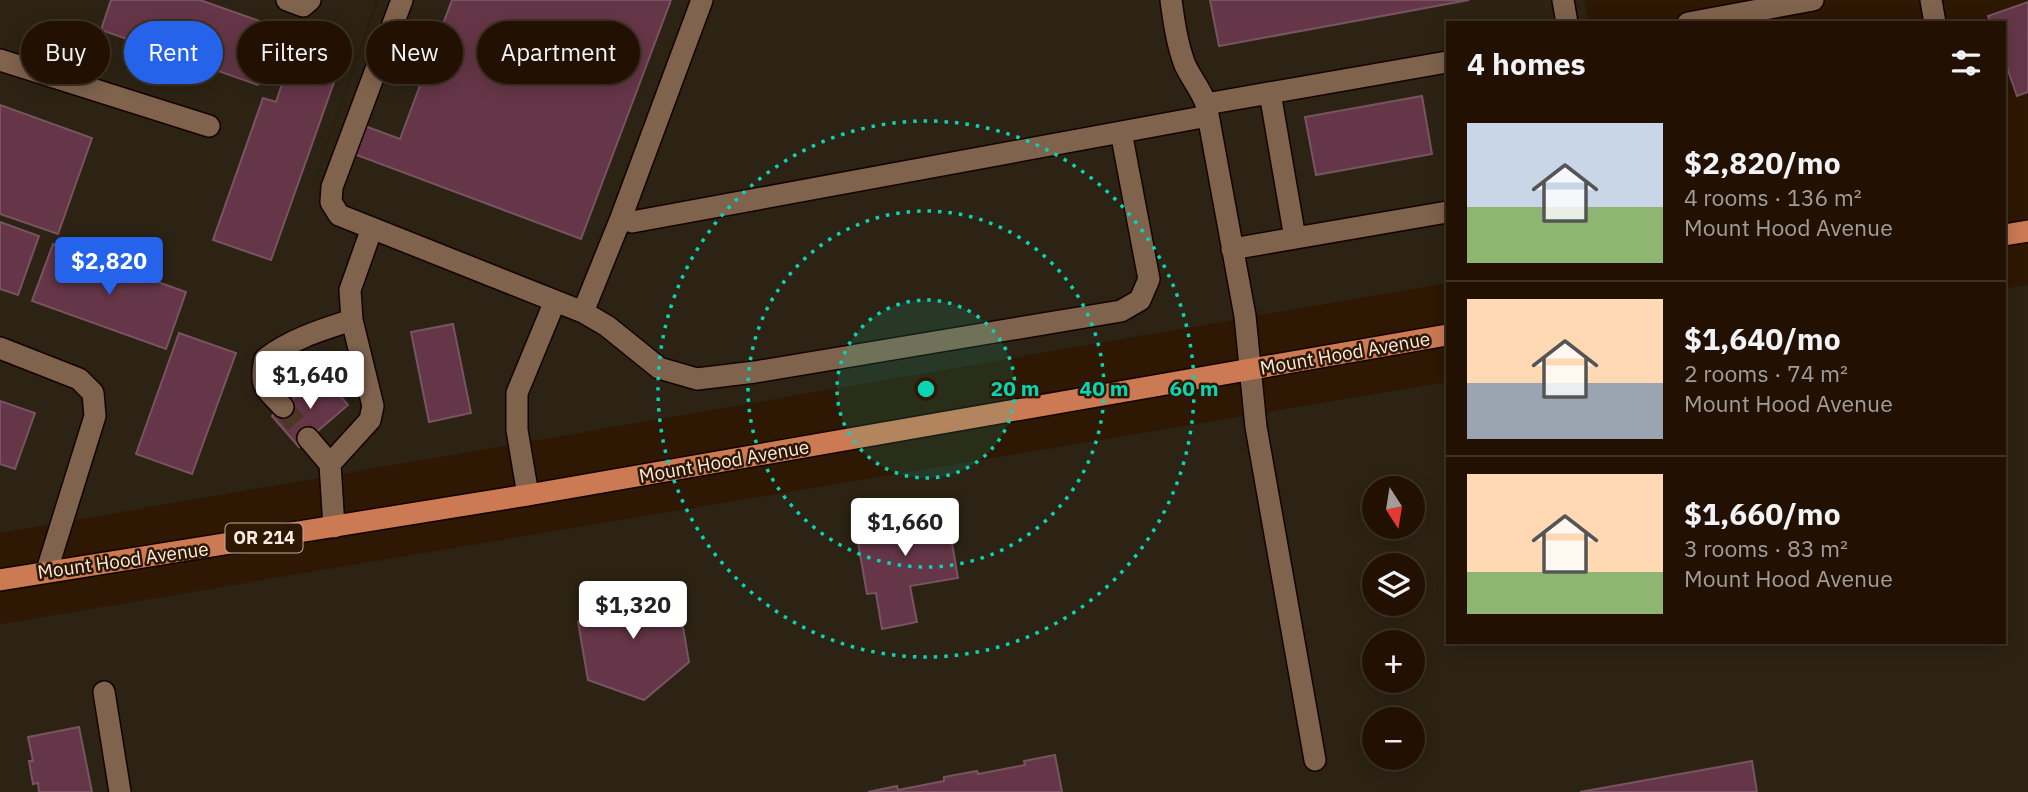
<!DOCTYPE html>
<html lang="en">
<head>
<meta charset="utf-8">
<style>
	:root { --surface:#221102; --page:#2e1f11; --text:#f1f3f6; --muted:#a29d99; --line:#3f3124; --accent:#2563eb }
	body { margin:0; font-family:"IBM Plex Sans",sans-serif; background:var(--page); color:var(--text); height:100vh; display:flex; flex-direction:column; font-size:26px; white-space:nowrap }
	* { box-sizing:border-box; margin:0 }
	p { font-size:23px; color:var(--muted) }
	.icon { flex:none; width:38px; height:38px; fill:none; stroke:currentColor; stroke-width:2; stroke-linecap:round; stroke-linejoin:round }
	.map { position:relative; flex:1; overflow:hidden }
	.drawer { position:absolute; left:1446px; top:21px; width:560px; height:623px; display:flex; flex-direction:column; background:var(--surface); border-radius:0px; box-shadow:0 4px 18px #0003,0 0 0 2px var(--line) }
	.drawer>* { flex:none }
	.hud { position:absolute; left:21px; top:21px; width:665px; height:63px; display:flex; gap:14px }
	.needle { width:46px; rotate:168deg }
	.tools { position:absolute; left:1362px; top:476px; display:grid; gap:14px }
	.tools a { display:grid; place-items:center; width:63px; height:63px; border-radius:50%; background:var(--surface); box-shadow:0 4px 18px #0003,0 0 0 2px var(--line); font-size:35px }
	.price { position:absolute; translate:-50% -60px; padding:0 16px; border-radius:7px; background:#fff; color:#222; font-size:23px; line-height:46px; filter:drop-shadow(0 2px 4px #0008) }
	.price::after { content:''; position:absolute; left:50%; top:42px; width:21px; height:16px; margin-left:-10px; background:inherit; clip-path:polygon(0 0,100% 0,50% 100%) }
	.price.on { background:var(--accent); color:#fff }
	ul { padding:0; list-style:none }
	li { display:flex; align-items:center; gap:21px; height:175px; padding:0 21px }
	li+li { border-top:2px solid var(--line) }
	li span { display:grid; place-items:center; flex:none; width:196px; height:140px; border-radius:0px; color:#555 }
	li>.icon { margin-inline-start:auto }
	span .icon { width:84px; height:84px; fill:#fffc; stroke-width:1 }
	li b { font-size:30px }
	h2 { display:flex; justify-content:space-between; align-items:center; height:84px; padding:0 21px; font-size:30px }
	.tag { padding:0 24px; border-radius:32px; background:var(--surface); box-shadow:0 4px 18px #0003,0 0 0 2px var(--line); font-size:24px; line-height:63px }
	.tag.on { background:var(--accent); color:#fff }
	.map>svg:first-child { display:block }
</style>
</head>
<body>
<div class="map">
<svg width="2028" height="792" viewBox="0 0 2028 792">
	<rect width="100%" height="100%" fill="#2e1703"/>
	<path fill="#2c2314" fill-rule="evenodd" d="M0,0h377l-73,209 74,-209h1206l4,23h-141v260l-1447,250z
		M2028,285v507h-2028v-168l1447,-242v260h557v-353zM1374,488h38v39h-38zM1374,565h38v39h-38zM1374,642h38v39h-38zM1374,719h38v39h-38z"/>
	<path fill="#653647" stroke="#77545f" stroke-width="2" d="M111,0h89l145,51 -74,209 -58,-20 50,-142 13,4 7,-21 -20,-7 -5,11 -157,-55z
		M452,0h219l-90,239 -227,-85 11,-28 35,13z
		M1210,0h259l-250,46z
		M2028,2v90l-11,4 -13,-37v-36h-13l-3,-7z
		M1422,96l10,58 -116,21 -11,-58z
		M0,105l92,33 -34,96 -58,-20z
		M0,222l39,14 -21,59 -18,-6z
		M53,244l133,48 -20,57 -134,-48z
		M453,324l18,89 -42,9 -18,-90z
		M179,333l57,20 -44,121 -56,-20z
		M322,374l26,31 -49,42 -27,-31z
		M0,401l35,12 -20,56 -15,-5z
		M945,503l13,75 -48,8 7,36 -35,7 -6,-36 -9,1 -13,-74z
		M623,584l56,20 10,58 -45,38 -56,-20 -10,-58 14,-12 -6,-6 17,-14 5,6z
		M79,727l13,65h-53l-1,-9 -5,1 -4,-23h4l-5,-24z
		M1055,755l7,37h-194l29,-6 1,4 46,-9v-4l33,-6 1,3 47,-9 -1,-4z
		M1752,761l5,31h-177z"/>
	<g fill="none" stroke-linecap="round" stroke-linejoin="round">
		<path stroke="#4d3724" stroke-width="21" stroke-dasharray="21 10" stroke-linecap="butt" d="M283,407l25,31"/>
		<defs>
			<path id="minor" d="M287,0l16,6 7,-6
				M402,0l-70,187 -1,15 8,13 244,97 24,14 52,42 38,11 58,-7 366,-61 19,-11 9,-21 -28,-147
				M1171,0c3,22 6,44 14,65 6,13 16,25 21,39l39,212 11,111 59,333
				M1563,0l4,23
				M1931,0l4,23
				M1688,23l125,-23
				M0,60l209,66
				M1270,93l25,145
				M1206,104l241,-42
				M621,218l11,4 576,-106
				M1232,249l215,-37
				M583,312l38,-94 81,-218
				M0,348l79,31 14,14 2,23 -48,154
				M283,407c-18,-20 -24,-20 -18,-48 26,-20 56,-29 87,-39
				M308,438l22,26
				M528,495l-11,-65v-37l38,-92
				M334,527l-4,-63 40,-44 3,-14 -21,-86 -2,-30 22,-62
				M104,692l16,100"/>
			<path id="major" d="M2004,235l24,-4
				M0,580l528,-85 919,-160"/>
		</defs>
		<use href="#minor" stroke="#150300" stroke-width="24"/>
		<use href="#major" stroke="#150300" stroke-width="24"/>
		<use href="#minor" stroke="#7f634d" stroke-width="21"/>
		<use href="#major" stroke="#cb7a54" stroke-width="21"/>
	</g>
	<circle cx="926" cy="389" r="89" fill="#09d5b5" fill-opacity=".12"/>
	<g fill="none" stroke="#09d5b5" stroke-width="3.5" stroke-dasharray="3.5 7">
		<circle cx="926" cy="389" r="89"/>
		<circle cx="926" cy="389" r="178"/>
		<circle cx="926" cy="389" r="268"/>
	</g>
	<g text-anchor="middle" stroke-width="5" stroke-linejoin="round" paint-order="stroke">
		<rect fill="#2e1703" stroke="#beab9c" stroke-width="2" x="225.5" y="523.5" width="77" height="29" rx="5"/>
		<g font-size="18" font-weight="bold" fill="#fbebde">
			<text x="264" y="544">OR 214</text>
		</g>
		<g font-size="19" fill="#fbebde" stroke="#2e1703">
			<text transform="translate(1345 353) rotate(-10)" y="7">Mount Hood Avenue</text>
			<text transform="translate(724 461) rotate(-10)" y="7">Mount Hood Avenue</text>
			<text transform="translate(123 560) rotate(-8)" y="7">Mount Hood Avenue</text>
		</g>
	</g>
	<circle cx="926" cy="389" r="10" fill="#09d5b5" stroke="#2e1703" stroke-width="3.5"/>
	<g font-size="21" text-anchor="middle" font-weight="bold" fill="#09d5b5" stroke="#2e1703" stroke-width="5" stroke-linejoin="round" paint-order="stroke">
		<text x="1015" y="396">20 m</text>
		<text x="1104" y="396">40 m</text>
		<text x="1194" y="396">60 m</text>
	</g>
</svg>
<div class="tools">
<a><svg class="needle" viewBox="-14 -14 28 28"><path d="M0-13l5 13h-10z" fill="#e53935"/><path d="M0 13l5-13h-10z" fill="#a29d99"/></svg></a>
<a><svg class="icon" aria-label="layers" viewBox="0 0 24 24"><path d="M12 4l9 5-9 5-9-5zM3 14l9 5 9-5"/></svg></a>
<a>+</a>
<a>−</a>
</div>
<b class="price on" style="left:109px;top:297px">$2,820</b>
<b class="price" style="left:310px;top:411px">$1,640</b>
<b class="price" style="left:905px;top:558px">$1,660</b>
<b class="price" style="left:633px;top:641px">$1,320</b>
<div class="hud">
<a class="tag">Buy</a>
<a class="tag on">Rent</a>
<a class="tag">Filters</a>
<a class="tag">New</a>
<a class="tag">Apartment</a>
</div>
<section class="drawer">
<h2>4 homes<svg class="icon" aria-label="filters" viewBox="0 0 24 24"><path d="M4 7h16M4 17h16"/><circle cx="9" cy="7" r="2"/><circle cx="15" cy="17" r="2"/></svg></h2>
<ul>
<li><span style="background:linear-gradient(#c9d6e8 60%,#8fb573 0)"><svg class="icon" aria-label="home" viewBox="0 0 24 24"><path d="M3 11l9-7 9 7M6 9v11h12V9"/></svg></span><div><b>$2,820/mo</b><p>4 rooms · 136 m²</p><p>Mount Hood Avenue</p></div></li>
<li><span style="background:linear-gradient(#ffd9b3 60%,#9aa5b1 0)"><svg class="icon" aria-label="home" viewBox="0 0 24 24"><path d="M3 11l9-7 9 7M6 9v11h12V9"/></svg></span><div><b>$1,640/mo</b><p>2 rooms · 74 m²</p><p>Mount Hood Avenue</p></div></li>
<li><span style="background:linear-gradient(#ffd9b3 70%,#8fb573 0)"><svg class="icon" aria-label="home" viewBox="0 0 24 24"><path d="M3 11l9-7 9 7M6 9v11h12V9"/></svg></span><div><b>$1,660/mo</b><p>3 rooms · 83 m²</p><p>Mount Hood Avenue</p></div></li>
</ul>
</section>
</div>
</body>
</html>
